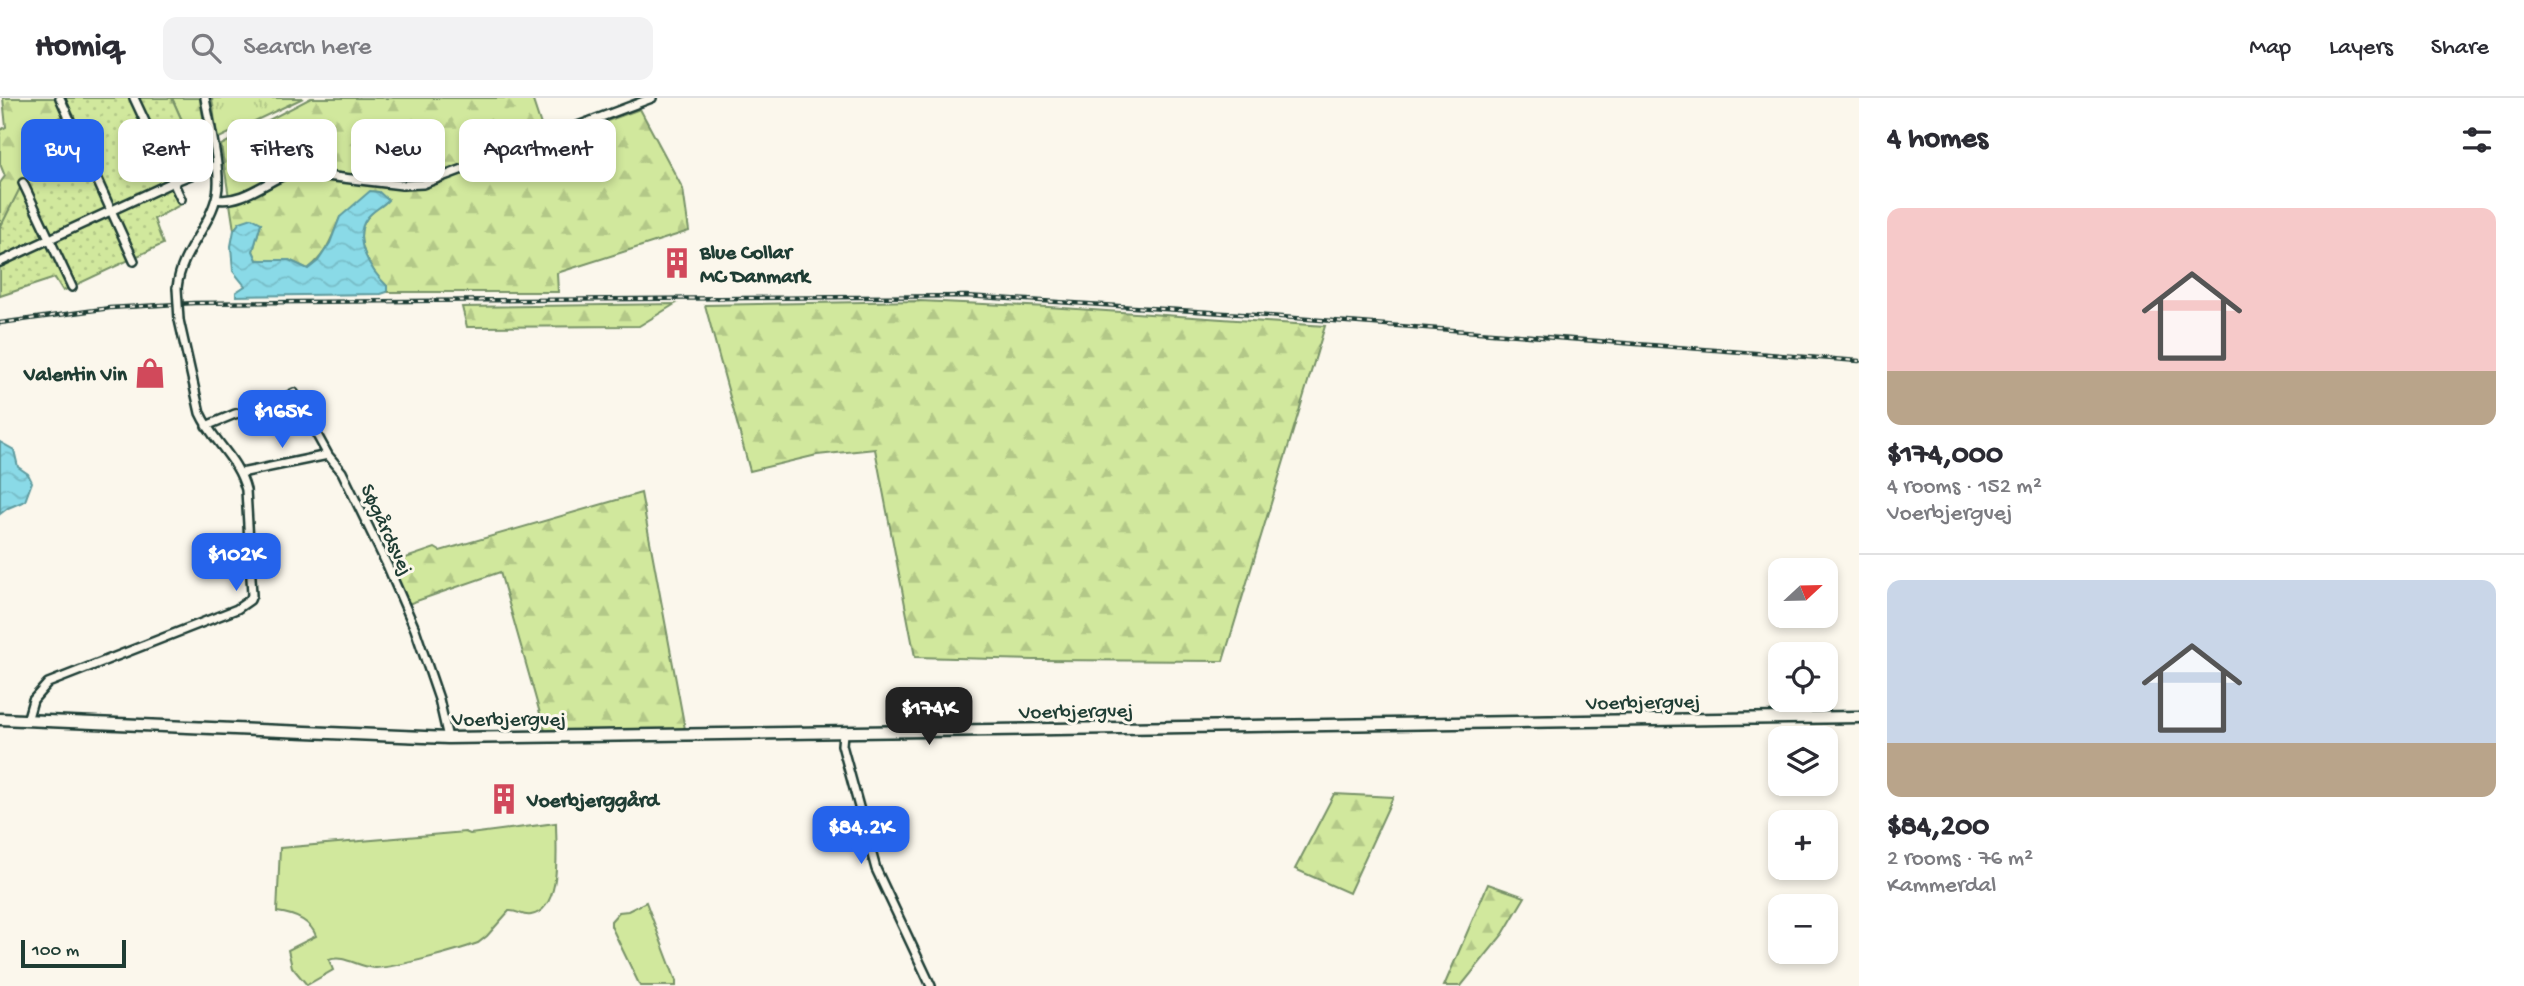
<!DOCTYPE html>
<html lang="en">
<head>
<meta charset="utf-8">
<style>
	:root { --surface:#fff; --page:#f2f2f3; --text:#2b2b33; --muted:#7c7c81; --line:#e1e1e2; --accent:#2563eb }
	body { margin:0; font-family:"Gochi Hand",sans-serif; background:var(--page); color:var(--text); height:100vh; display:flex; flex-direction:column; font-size:26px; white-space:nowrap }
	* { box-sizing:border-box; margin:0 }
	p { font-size:23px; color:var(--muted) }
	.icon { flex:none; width:38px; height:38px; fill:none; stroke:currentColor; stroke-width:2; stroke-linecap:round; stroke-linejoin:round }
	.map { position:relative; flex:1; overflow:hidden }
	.panel { display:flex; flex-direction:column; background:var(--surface); width:665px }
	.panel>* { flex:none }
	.hud { position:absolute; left:21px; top:21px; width:665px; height:63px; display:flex; gap:14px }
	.needle { width:46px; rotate:68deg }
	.buttons { position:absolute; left:1768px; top:460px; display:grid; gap:14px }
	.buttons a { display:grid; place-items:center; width:70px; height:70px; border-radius:14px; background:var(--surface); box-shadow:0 4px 10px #0003; font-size:35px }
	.scale { position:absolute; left:21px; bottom:18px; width:105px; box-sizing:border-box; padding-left:7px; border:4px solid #1f3d34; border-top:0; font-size:19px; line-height:24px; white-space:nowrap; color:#1f3d34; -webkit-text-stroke:5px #fbf7ec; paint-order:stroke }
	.price { position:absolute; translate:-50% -60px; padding:0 16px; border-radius:14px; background:var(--accent); color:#fff; font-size:23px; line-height:46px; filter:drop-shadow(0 2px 4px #0008) }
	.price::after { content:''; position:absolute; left:50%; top:42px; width:21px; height:16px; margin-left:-10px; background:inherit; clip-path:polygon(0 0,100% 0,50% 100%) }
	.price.current { background:#222; color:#fff }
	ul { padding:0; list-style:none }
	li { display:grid; align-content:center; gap:14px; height:371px; padding:0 28px }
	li+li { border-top:2px solid var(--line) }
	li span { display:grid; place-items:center; height:217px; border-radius:14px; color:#555 }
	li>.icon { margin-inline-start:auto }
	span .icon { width:126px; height:126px; fill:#fffc; stroke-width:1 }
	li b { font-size:30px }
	h2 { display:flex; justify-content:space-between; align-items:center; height:84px; padding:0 28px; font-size:30px }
	.pill { padding:0 24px; border-radius:14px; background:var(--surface); box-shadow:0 4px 10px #0003; font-size:24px; line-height:63px }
	.pill.current { background:var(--accent); color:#fff }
	header { display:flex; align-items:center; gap:42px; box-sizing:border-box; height:98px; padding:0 35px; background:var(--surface); border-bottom:2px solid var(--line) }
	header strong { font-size:33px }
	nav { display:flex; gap:38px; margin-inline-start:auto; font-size:24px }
	.search { width:490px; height:63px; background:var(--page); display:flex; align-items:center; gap:18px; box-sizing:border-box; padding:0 24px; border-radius:14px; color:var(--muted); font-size:26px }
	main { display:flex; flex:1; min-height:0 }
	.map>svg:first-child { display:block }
</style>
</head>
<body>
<header>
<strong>Homiq</strong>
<div class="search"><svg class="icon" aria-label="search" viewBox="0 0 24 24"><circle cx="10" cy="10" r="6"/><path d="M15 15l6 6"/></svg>Search here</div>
<nav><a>Map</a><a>Layers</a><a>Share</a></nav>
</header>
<main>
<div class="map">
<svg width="1859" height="888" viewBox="0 0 1859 888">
	<defs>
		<pattern id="grass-tufts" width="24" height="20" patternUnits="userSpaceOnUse" patternTransform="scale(1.75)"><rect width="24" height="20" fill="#d1e89d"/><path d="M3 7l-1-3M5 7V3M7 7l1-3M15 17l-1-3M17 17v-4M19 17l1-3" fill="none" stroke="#b3c888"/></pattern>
		<pattern id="forest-firs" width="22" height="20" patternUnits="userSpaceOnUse" patternTransform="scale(1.75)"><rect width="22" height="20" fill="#d1e89d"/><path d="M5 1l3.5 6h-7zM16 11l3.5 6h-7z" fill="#b3c888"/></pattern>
		<pattern id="garden-dots" width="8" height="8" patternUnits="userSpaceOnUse" patternTransform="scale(1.75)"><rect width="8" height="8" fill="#d1e89d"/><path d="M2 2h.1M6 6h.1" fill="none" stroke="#b3c888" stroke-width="1.8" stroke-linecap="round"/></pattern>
		<pattern id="water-waves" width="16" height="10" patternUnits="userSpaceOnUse" patternTransform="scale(1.75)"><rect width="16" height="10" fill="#8adae7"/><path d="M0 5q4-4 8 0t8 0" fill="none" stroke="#77bcc7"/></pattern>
	</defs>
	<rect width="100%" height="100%" fill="#fbf7ec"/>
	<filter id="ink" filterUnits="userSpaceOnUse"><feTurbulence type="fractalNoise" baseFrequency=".0143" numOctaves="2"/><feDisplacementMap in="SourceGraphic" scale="14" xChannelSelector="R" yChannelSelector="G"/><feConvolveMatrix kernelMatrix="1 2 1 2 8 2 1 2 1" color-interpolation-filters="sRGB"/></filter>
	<g filter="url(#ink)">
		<path fill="url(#grass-tufts)" stroke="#789268" stroke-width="2" d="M212,0h91l-86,41z"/>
		<path fill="url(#forest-firs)" stroke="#789268" stroke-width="2" d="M3,0h53l8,18 -14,49 -50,63v-45l5,-7 -5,-12v-34l6,-3z
			M172,0h28l9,56 -10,5z
			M311,0h221l15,45 93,-34 43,80 6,42 -132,42 1,19h-171v-6c-16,-15 -36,-47 -20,-68 6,-8 14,-11 20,-18l-47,17c-8,21 -14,38 -32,52l-19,-9h-32l-4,-9 8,-28 -21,-1 -6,8 -13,-85z
			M920,203l128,6 277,19 -102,335 -189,-1 -119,-3 -40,-208 -58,6 -67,16 -45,-166z
			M675,206l-36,22 -172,1 -5,-20z
			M641,395l44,236 -140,2 -45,-159 -92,32 -17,-41 44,-15 5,3z
			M1334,696l59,3 -44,96 -54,-24z
			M1488,786l37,13 -22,37 -42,52h-17z"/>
		<path fill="#d1e89d" stroke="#789268" stroke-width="2" d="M556,725c0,24 7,86 -25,92 -8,2 -14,-5 -22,-4l-22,25 -9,7c-22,8 -80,24 -102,25 -17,0 -32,-14 -47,-8l4,10 -26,15 -15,-18 -4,-17 28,-14c-6,-16 -23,-22 -39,-24l3,-64 185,-16 5,2z
			M646,804l30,79v5h-36l-29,-60v-5l8,-9 9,-1z"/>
		<path fill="url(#garden-dots)" stroke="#789268" stroke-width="2" d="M56,0h116l27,61 -25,14 8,31 -28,15 9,25 -100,47 -8,-13 -55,18v-68l24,-48 26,-15 -16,-35 29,-14z"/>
		<path fill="url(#water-waves)" stroke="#5f9b9f" stroke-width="2" d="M370,93l9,1 9,8c-6,7 -15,10 -21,18 -16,21 4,53 20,68v6l-6,2 -145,2v-4l9,-6 -12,-15 -2,-25 3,-16 6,-8 12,-4 9,5 -8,28 4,9h32l19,9 10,-8 12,-18 10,-26z
			M0,344l14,8 4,17 10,7 4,8 -7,19 -17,7 -8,6z"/>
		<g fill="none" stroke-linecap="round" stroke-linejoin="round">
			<defs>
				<path id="minor" d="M60,0l74,163
					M134,0l47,101
					M23,85l49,104
					M216,101c27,5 51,-19 76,-27l110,13 21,-1 229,-86
					M0,164l173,-80 43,-17
					M177,190c4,-38 33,-60 40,-94 5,-22 -8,-72 -12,-96
					M206,328l29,-12 32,-7 27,-14 34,62 14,17 46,95 27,62 24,70 9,39
					M241,375l87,-18
					M27,623l6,-21 15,-17 189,-74 13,-9 2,-5 -6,-105c-8,-32 -33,-48 -46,-77l-21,-93
					M843,635l-1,12 34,124 55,117"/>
				<path id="tertiary" d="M0,621l448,19 1411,-21"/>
			</defs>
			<use href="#minor" stroke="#1f3d34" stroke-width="12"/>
			<use href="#tertiary" stroke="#1f3d34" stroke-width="15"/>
			<use href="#minor" stroke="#fbf7ec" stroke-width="7"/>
			<use href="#tertiary" stroke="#fbf7ec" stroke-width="10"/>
			<defs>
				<path id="rail" d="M0,225l110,-15 84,-5 772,-7 289,19 604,46"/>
			</defs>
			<use href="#rail" stroke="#1f3d34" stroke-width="4.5"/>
			<use href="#rail" stroke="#fbf7ec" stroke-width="2" stroke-dasharray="5" stroke-linecap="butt"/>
			<defs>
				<path id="minor-bridge" d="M177,190l2,32"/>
			</defs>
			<use href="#minor-bridge" stroke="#1f3d34" stroke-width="12" stroke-linecap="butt"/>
			<use href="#minor-bridge" stroke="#fbf7ec" stroke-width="7"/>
		</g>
	</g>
	<defs>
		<symbol id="building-bare" viewBox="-9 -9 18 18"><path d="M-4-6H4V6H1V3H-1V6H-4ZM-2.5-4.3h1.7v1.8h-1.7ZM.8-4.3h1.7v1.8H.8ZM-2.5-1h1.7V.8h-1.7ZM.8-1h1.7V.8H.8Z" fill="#d1495b" stroke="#fbf7ec" stroke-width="2.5" paint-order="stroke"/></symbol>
		<symbol id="shop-bare" viewBox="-9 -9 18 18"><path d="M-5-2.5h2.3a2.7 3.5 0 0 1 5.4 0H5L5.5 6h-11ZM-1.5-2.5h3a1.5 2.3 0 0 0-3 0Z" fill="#d1495b" stroke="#fbf7ec" stroke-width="2.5" paint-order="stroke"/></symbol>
	</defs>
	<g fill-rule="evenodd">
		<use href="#building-bare" x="655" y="143" width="44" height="44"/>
		<use href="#shop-bare" x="128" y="253" width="44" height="44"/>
		<use href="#building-bare" x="482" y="679" width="44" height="44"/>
	</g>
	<g text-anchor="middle" stroke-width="6" stroke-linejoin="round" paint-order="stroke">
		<g font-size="21" font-weight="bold" fill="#1f3d34" stroke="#fbf7ec" text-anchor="start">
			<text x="700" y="160">Blue Collar<tspan x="700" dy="24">MC Danmark</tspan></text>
			<text x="127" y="282" text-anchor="end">Valentin Vin</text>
			<text x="527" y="708">Voerbjerggård</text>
		</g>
		<g font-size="21" fill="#1f3d34" stroke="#fbf7ec">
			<text transform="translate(388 431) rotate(65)" y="7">Søgårdsvej</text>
			<text transform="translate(1643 603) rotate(-1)" y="7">Voerbjergvej</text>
			<text transform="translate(1076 612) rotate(-1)" y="7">Voerbjergvej</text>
			<text x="509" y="627">Voerbjergvej</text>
		</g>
	</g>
</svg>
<div class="buttons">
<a><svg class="needle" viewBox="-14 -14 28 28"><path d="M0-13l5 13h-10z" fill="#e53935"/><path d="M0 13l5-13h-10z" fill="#7c7c81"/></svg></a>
<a><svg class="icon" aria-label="locate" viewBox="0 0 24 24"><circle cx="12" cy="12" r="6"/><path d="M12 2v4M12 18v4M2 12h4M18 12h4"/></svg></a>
<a><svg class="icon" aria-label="layers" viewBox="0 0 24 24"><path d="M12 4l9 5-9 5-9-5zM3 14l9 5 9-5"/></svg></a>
<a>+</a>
<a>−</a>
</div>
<div class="scale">100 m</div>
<b class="price" style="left:282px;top:352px">$165K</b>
<b class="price" style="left:236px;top:495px">$102K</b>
<b class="price current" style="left:929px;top:649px">$174K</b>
<b class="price" style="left:861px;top:768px">$84.2K</b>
<div class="hud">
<a class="pill current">Buy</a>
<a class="pill">Rent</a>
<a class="pill">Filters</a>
<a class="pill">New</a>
<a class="pill">Apartment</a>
</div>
</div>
<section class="panel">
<h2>4 homes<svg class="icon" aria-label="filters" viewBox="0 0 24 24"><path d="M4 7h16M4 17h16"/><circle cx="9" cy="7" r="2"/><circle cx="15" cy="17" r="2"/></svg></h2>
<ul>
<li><span style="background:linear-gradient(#f6c9c9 75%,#b9a48a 0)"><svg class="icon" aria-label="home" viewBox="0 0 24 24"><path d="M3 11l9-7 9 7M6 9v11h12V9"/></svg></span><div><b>$174,000</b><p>4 rooms · 152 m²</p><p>Voerbjergvej</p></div></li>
<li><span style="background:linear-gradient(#c9d6e8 75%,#b9a48a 0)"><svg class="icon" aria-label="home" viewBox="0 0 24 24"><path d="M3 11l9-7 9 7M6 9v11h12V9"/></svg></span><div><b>$84,200</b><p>2 rooms · 76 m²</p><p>Kammerdal</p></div></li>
</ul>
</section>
</main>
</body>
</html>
